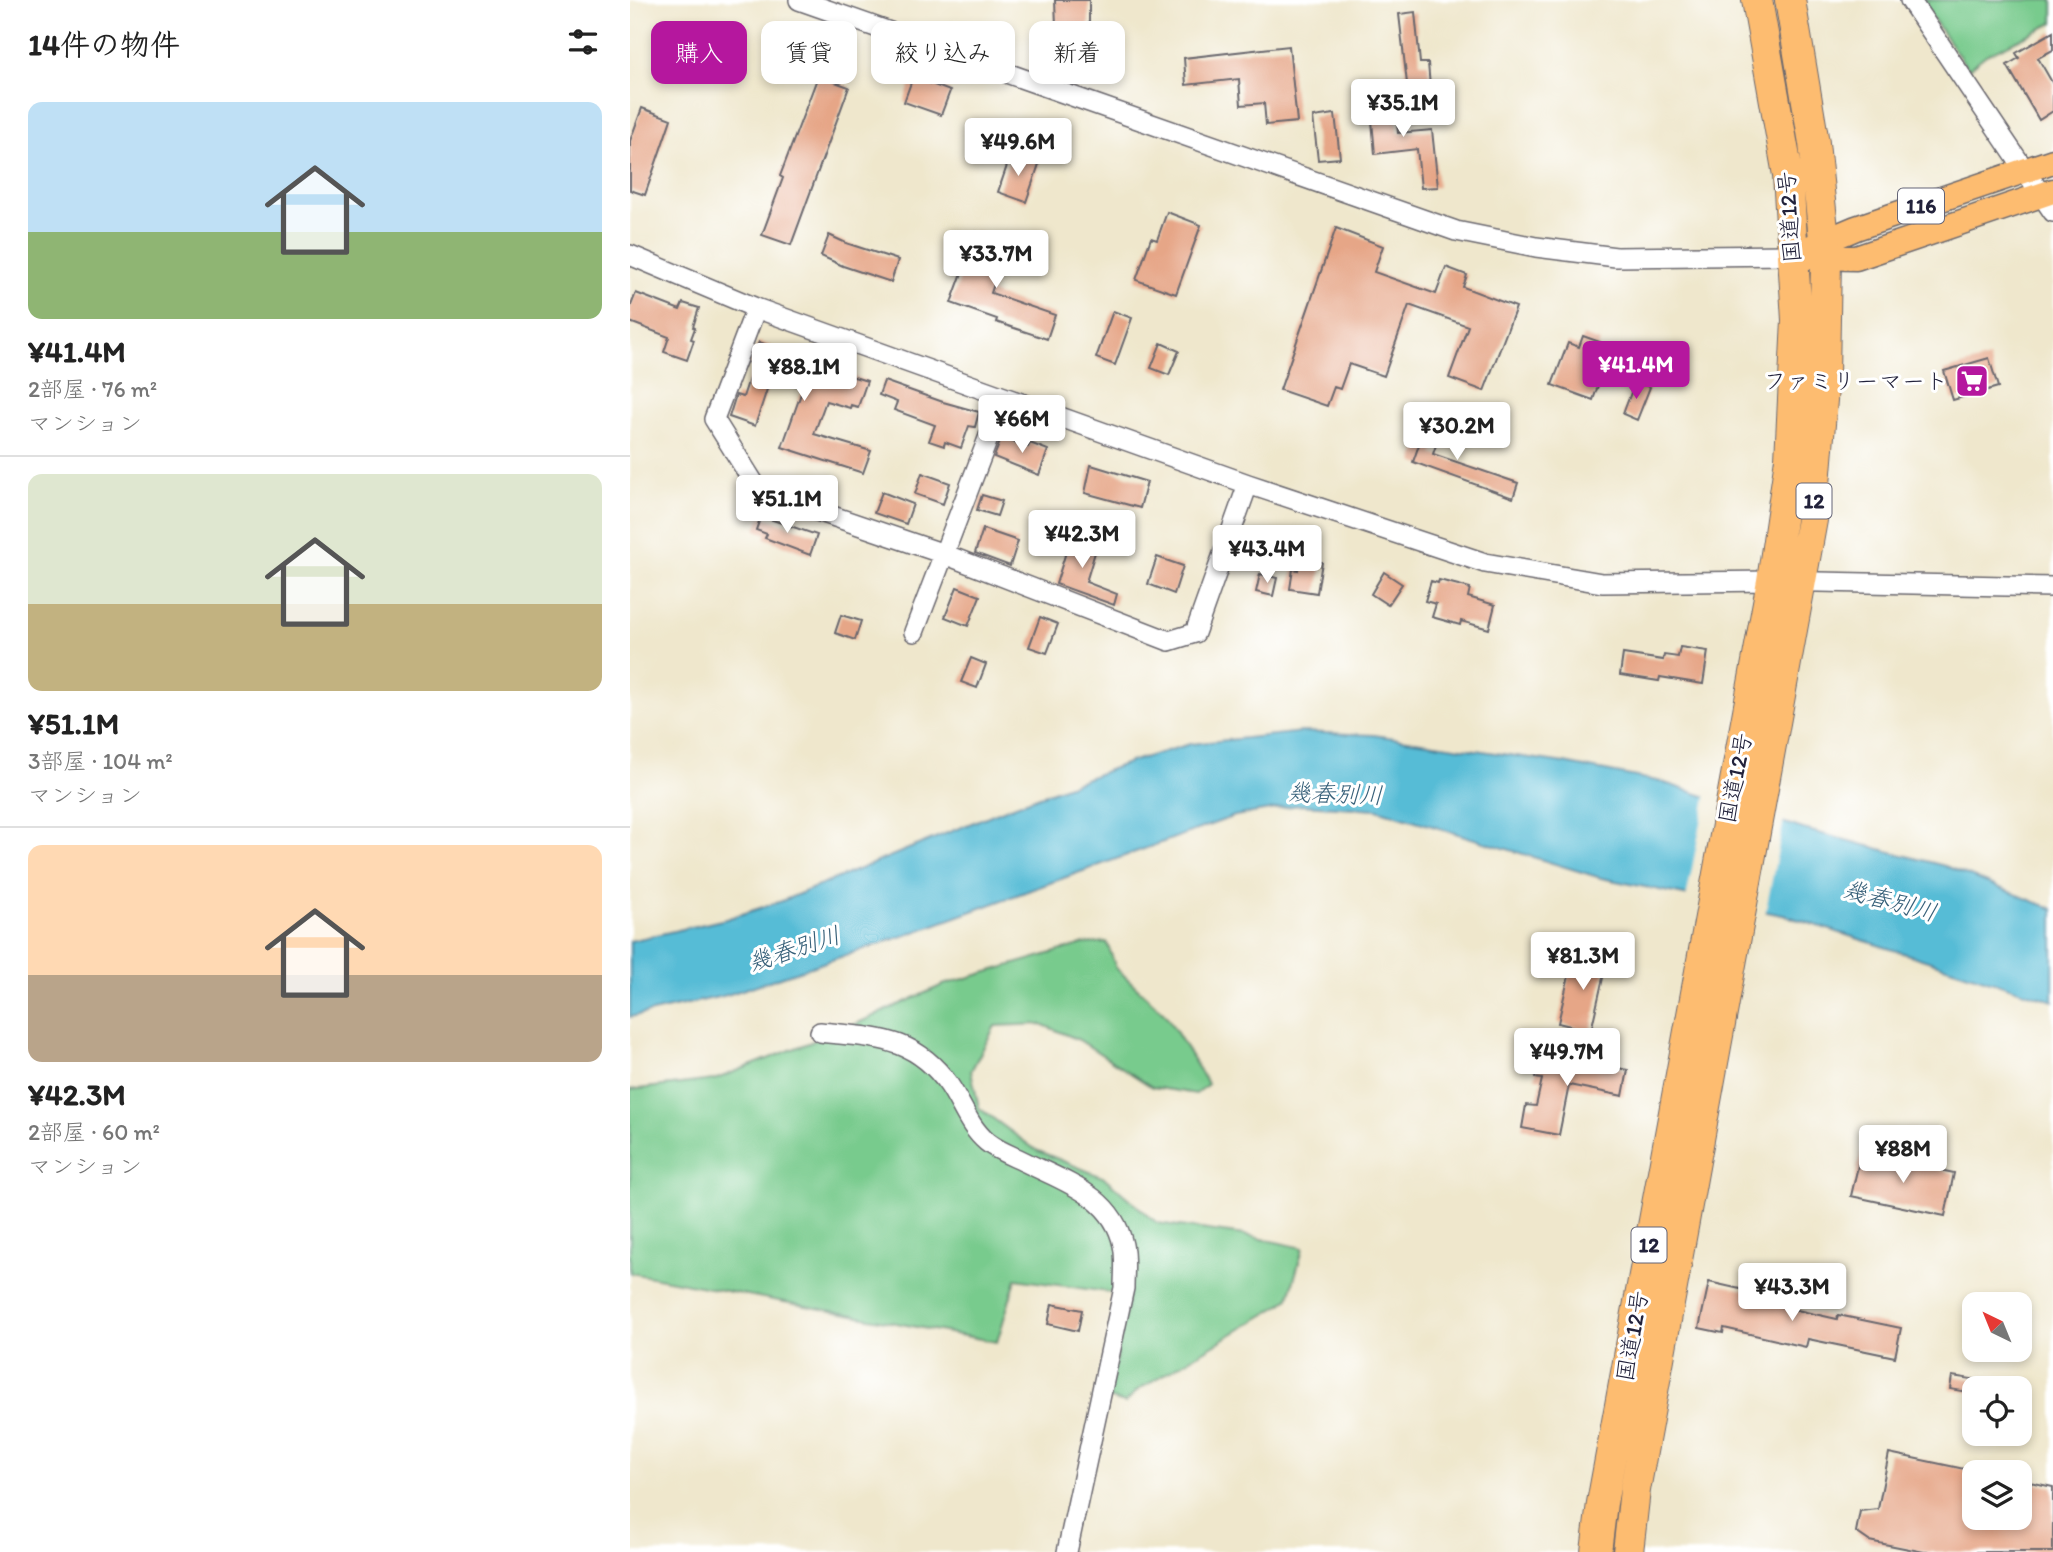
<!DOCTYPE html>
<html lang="ja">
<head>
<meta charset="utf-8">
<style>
	:root { --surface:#fff; --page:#f2f2f2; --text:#222; --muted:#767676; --line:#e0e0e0; --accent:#b5179e }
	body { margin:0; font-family:Itim,"Klee One",sans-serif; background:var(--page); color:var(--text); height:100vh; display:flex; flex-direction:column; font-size:26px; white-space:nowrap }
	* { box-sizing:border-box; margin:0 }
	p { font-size:23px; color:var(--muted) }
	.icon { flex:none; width:38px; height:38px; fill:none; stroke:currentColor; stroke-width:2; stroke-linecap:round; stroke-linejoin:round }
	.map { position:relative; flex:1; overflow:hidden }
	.drawer { display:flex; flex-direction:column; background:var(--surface); width:630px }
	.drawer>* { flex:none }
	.hud { position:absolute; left:21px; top:21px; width:665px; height:63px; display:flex; gap:14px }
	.needle { width:46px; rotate:317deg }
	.buttons { position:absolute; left:1332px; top:1292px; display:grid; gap:14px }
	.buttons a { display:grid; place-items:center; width:70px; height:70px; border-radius:14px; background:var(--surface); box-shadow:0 4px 10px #0003; font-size:35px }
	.price { position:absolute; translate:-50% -60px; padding:0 16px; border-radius:7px; background:#fff; color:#222; font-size:23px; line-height:46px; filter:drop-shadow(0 2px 4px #0008) }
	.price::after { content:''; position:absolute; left:50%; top:42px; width:21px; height:16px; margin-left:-10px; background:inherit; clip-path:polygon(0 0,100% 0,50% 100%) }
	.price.selected { background:var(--accent); color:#fff }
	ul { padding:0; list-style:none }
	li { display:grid; align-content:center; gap:14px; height:371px; padding:0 28px }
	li+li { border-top:2px solid var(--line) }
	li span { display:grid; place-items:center; height:217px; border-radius:14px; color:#555 }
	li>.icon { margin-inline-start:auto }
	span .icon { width:126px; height:126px; fill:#fffc; stroke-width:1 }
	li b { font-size:30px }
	h2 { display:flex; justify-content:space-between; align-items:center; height:84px; padding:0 28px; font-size:30px }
	.chip { padding:0 24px; border-radius:14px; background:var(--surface); box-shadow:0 4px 10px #0003; font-size:24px; line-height:63px }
	.chip.selected { background:var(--accent); color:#fff }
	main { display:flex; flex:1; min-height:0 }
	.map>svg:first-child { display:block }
</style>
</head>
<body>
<main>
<section class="drawer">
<h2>14件の物件<svg class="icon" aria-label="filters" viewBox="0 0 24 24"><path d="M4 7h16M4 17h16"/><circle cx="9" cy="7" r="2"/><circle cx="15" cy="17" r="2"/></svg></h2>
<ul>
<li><span style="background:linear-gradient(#bfe0f5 60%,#8fb573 0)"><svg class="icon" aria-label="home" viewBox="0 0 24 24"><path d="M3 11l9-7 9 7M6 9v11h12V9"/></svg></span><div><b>¥41.4M</b><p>2部屋 · 76 m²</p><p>マンション</p></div></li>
<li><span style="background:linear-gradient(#dfe7d0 60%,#c2b280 0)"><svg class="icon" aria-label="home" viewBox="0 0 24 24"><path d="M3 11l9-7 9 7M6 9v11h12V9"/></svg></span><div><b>¥51.1M</b><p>3部屋 · 104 m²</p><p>マンション</p></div></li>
<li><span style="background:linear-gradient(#ffd9b3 60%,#b9a48a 0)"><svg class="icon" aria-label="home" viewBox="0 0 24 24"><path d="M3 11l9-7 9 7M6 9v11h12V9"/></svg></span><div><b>¥42.3M</b><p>2部屋 · 60 m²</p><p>マンション</p></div></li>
</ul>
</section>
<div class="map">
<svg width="1423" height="1552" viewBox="0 0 1423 1552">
	<rect width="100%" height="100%" fill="#fff"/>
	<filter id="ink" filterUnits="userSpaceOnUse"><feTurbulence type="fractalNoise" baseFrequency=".0143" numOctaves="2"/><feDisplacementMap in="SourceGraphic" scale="14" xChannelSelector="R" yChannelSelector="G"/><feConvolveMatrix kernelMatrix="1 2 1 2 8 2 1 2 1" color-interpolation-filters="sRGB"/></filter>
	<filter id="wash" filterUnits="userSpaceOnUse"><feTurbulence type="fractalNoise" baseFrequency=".00686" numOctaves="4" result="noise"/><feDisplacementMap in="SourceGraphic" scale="28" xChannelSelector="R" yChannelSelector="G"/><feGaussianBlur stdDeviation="1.57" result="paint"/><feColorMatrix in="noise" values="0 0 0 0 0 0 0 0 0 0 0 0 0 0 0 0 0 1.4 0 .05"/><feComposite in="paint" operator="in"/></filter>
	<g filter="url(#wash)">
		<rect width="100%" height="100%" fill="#efe7cc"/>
		<path fill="#78cb8d" stroke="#4d7664" stroke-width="2" d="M1290,0h133v23l-67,32 -18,14z
			M477,942l9,26 50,47 42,69 -12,10 -44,-7 -73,-47 -38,-16 -46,2 -24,45 8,37 57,42 69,28 52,45 87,12 59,13 -14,50 -8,7 -143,85 -13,13 -17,-5 21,-103 -113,-16 -19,63 -367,-69v-183l84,-10 135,-53 94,-42 140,-41z"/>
		<path fill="#57bcd6" stroke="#3c6f88" stroke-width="2" d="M672,732l72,3 190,28 98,19 141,47 142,37 108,43v92l-266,-85 -186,-38 -224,-69 -79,-4 -63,11 -326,118 -182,61 -97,22v-76l96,-22 56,-18 226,-93 122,-46 60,-18z"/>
		<path fill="#efe7cc" d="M1077,793l77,26 -19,96 -79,-16z"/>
		<g id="blocks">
			<path fill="#e6a687" d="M425,0h34v26h-33z
				M785,12l5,51h8l3,36 -22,2 -10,-87z
				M1423,32v18l-15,8 15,26v27l-14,9 -32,-55 12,-7 -3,-5z
				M659,46l8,76 -31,3 -2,-22 -23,2 -2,-26 -53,6 -2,-27z
				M188,76l31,11 -58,158 -29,-10 21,-57 -3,-2z
				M283,77l37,14 -9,24 -37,-13z
				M764,95l4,38 34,-3 6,57 -17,1 -4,-39 -42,5 -5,-56z
				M12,108l29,11 -26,76 -15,-5v-49z
				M705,114l5,44 -22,2 -5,-43z
				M381,154l28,10 -13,38 -28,-10z
				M537,212l34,13 -25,69 -40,-14 15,-42 6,2z
				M706,228l47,18 -9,26 62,22 10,-27 21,8 -4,12 53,20 -32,84 -35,-13 19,-52 -59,-21 -25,71 -35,-12 -9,25 -6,-2 -7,19 -47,-16z
				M347,232l31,11 -17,50 64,22 -8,24 -51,-17 1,-3 -46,-16z
				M199,235l17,8 52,17 -7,22 -48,-16 -22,-10z
				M6,293l44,17 3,-7 16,5 -6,19 2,1 -4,11 3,1 -7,20 -23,-8 5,-15 -39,-15v-14z
				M483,311l19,7 -17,47 -19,-7z
				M953,336l17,6 -4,11 12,4 -15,43 -41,-15 16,-42 11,4z
				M129,342l40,15 2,-4 29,11 -2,5 39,12 -9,26 -7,-2 -1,3 -24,-7 -12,33 57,17 -8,22 -81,-26 21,-59 -32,-11 -16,49 -26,-9 7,-22 7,2 11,-33 -5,-1z
				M531,343l18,8 -10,24 -18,-7z
				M1359,358l9,29 -45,13 -9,-29z
				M254,381l59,21 36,10 -4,15 -6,-1 -8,22 -16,-6 -1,4 -15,-5 6,-16 -41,-15 3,-8 -18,-7z
				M1005,382l15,5 -13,33 -14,-6z
				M800,413l15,6 -12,35 85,29 -5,15 -100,-36z
				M372,437l26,10 2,-4 18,7 -9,25 -45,-18z
				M461,465l56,17 -7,26 -55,-15z
				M292,473l28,10 -7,21 -28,-10z
				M252,492l31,12 -7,20 -32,-11z
				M352,495l20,6 -5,15 -20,-6z
				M131,516l56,19 -7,20 -45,-17 2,-4 -11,-4z
				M353,529l35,12 -8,25 -35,-13z
				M442,533l20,5 -3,9 7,2 -10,33 31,12 -3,11 -58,-21z
				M527,557l26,9 -9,28 -26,-10z
				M670,559l22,3 -5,31 -27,-4 3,-20 5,1z
				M754,572l18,12 -14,21 -17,-11z
				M630,574l17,4 -4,18 -17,-4z
				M809,580l31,8 -2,9 27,8 -6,24 -28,-8 -1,4 -28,-8 4,-13 -11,-3 6,-20 7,2z
				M327,587l23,9 -12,30 -23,-9z
				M211,615l20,6 -6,19 -20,-7z
				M410,617l18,7 -11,29 -18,-6z
				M1050,647l28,4 -5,33 -43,-7 -1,4 -39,-6 3,-21 40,6 1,-5 14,2z
				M341,658l15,6 -9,24 -16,-6z
				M944,953l33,7 -16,71 -33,-8z
				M910,1052l88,18 -5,26 -54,-11 -10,50 -37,-7 4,-23 10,1 6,-27 -7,-1z
				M1231,1153l93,20 -9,43 -94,-20z
				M1079,1282l40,9 -1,8 89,20 1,-4 63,13 -6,29 -87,-18 -2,8 -82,-19 -1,5 -24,-5z
				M422,1304l30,6 -4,21 -30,-7z
				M1322,1376l26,4 -4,13 -24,-4z
				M1259,1453l85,18v46h46v-37l33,7v65h-129l-55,-11 -13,-9 4,-21 18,-2z"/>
		</g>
	</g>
	<g filter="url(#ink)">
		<use href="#blocks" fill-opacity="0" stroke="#6a676e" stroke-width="2"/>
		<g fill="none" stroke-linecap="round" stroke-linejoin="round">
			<defs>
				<path id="minor" d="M169,0l657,231 80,16 80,10 176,-2
					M1280,0l143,212
					M0,255l126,53 248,89 244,87 237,79 117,20 170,-2 281,6
					M126,308l-42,111 45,72 185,63 225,87 26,-8 53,-149
					M284,632l90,-235
					M190,1032c54,6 94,3 129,53 13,19 20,42 38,57 11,9 26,14 38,20 40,20 88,34 98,83 3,14 1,29 1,43l-57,264"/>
				<path id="major" d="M1162,255l64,-27 197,-67
					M1179,257l47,1 197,-67"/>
				<path id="highway" d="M966,1552l6,-49 170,-922 18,-122 7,-139 -9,-145 -31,-175
					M998,1552l7,-62 177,-970 12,-144 2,-118 -12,-115 -24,-143"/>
			</defs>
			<use href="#minor" stroke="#6a676e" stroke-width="22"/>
			<use href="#major" stroke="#6a676e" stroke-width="27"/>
			<use href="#highway" stroke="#6a676e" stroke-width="32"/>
			<use href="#minor" stroke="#fff" stroke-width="19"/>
			<use href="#major" stroke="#fdbc70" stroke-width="24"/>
			<use href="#highway" stroke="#fdbc70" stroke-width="30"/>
		</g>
	</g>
	<defs>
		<symbol id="supermarket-square" viewBox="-11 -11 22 22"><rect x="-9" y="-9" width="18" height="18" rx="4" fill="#b5179e" stroke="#fff"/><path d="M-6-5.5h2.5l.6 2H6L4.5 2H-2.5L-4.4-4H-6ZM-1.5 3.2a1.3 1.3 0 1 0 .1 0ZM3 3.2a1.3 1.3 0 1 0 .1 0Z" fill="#fff"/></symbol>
	</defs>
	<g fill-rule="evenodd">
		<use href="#supermarket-square" x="1323" y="362" width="38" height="38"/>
	</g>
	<g text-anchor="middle" stroke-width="6" stroke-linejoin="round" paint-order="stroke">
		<g fill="#fff" stroke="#646476" stroke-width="2">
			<rect x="1268" y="188.5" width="46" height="35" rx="5"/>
			<rect x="1166.5" y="483.5" width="35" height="35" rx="5"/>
			<rect x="1001.5" y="1227.5" width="35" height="35" rx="5"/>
		</g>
		<g font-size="21" font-weight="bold" fill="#22223b">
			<text x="1291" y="213">116</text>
			<text x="1184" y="508">12</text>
			<text x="1019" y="1252">12</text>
		</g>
		<g font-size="23" fill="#22223b" stroke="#fff">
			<text transform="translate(1159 217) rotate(-94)" y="8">国道12号</text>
			<text transform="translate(1105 778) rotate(-79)" y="8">国道12号</text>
			<text transform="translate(1002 1336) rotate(-80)" y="8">国道12号</text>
		</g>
		<g font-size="23" fill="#22223b" stroke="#fff" text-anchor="end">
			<text x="1318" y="389">ファミリーマート</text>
		</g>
		<g font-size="24" font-style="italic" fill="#376079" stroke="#fff">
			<text transform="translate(705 794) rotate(2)" y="8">幾春別川</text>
			<text transform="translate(1260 901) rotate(15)" y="8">幾春別川</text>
			<text transform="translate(164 949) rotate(-18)" y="8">幾春別川</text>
		</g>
	</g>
</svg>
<div class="buttons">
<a><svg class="needle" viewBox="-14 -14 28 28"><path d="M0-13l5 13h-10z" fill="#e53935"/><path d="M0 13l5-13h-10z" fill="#767676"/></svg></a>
<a><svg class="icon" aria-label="locate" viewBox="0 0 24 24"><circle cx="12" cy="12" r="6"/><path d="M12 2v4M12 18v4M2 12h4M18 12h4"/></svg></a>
<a><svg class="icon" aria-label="layers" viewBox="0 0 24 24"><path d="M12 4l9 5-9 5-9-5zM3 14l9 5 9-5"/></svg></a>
</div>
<b class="price" style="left:773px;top:139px">¥35.1M</b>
<b class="price" style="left:388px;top:178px">¥49.6M</b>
<b class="price" style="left:366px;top:290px">¥33.7M</b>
<b class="price selected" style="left:1006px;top:401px">¥41.4M</b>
<b class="price" style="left:174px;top:403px">¥88.1M</b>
<b class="price" style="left:392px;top:455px">¥66M</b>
<b class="price" style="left:827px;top:462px">¥30.2M</b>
<b class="price" style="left:157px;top:535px">¥51.1M</b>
<b class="price" style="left:452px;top:570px">¥42.3M</b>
<b class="price" style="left:637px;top:585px">¥43.4M</b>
<b class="price" style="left:953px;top:992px">¥81.3M</b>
<b class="price" style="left:937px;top:1088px">¥49.7M</b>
<b class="price" style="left:1273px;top:1185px">¥88M</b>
<b class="price" style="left:1162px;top:1323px">¥43.3M</b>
<div class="hud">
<a class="chip selected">購入</a>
<a class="chip">賃貸</a>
<a class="chip">絞り込み</a>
<a class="chip">新着</a>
</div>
</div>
</main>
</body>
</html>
